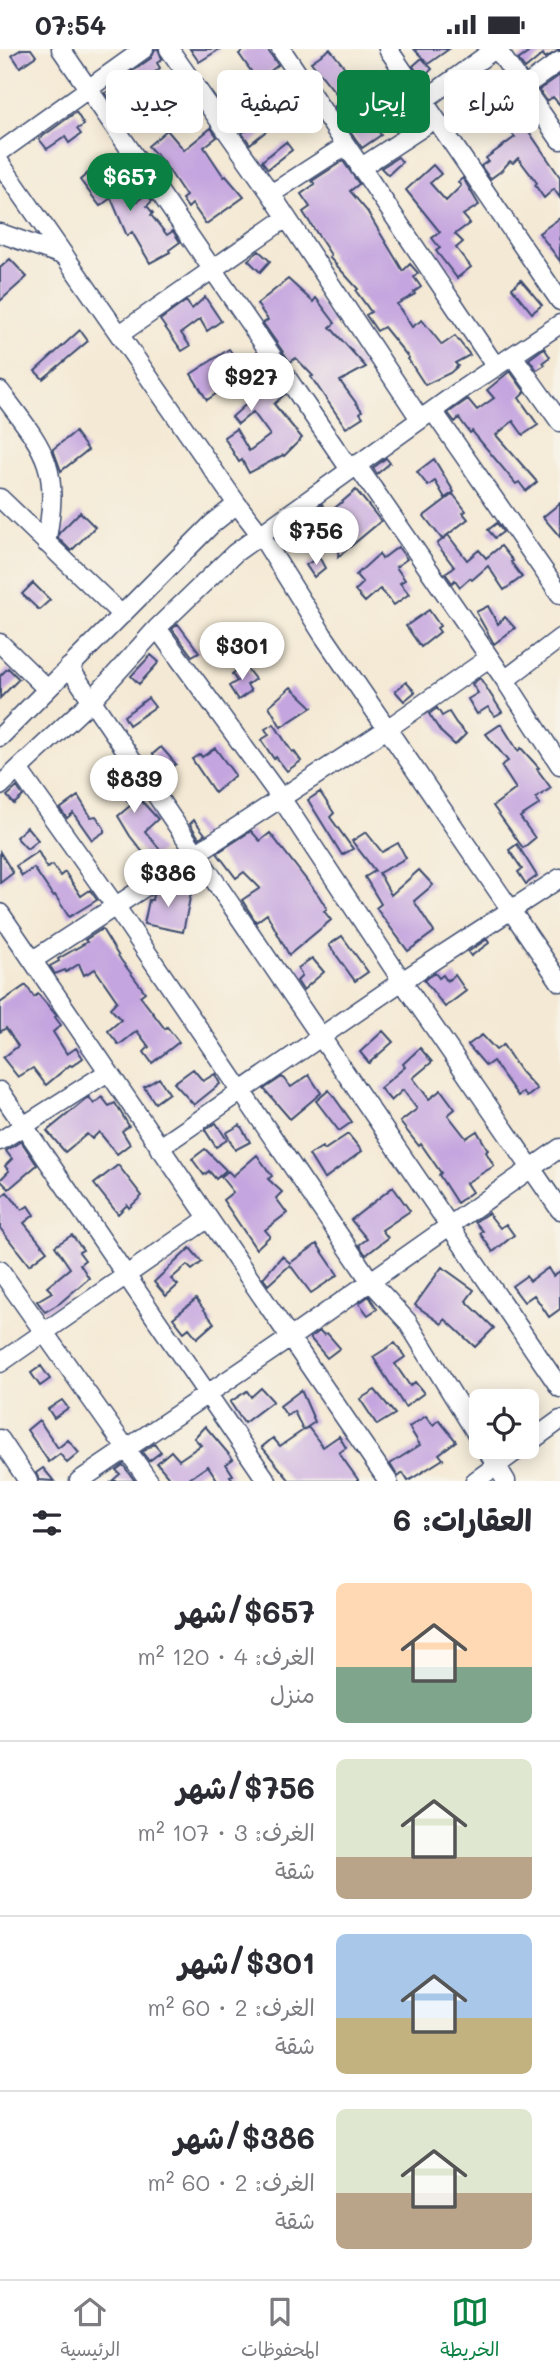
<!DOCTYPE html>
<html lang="ar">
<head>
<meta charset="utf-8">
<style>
	:root { --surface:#fff; --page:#f2f2f3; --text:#2b2b33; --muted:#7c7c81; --line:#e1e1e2; --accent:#0b8043 }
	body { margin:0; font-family:Mali,"Playpen Sans Arabic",sans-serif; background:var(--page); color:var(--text); direction:rtl; height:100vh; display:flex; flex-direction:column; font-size:26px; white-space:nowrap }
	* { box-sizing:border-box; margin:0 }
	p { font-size:23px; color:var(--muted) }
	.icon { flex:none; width:38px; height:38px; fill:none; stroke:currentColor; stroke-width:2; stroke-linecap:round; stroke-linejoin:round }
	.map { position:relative; height:1432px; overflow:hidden; direction:ltr }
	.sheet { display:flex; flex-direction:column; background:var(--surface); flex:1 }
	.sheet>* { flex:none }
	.guide { position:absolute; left:21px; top:21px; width:518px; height:63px; direction:rtl; display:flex; gap:14px }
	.buttons { position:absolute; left:469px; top:1340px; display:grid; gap:14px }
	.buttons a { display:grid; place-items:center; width:70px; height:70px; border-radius:10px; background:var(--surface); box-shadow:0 4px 18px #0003; font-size:35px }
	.price { position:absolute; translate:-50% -60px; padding:0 16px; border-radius:24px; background:#fff; color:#222; font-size:23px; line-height:46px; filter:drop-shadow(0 2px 4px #0008) }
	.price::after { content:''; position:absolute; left:50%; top:42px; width:21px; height:16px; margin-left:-10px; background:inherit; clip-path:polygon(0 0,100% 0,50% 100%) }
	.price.active { background:var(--accent); color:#fff }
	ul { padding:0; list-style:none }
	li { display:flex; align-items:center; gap:21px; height:175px; padding:0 28px }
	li+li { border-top:2px solid var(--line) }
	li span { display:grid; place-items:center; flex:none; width:196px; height:140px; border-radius:10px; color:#555 }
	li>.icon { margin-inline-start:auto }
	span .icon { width:84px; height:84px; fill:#fffc; stroke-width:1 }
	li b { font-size:30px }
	h2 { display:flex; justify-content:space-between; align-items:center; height:84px; padding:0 28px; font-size:30px }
	.chip { padding:0 24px; border-radius:10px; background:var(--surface); box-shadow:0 4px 18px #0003; font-size:24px; line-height:63px }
	.chip.active { background:var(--accent); color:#fff }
	.status { display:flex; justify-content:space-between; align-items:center; height:49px; padding:0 35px; background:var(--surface); direction:ltr }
	.status svg { height:19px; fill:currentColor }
	.tabs { display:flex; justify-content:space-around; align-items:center; height:98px; border-top:2px solid var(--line); background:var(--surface); font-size:19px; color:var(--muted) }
	.tabs a { display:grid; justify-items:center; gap:4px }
	.tabs .active { color:var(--accent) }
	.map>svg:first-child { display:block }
</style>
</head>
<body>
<div class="status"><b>07:54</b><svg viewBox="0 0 49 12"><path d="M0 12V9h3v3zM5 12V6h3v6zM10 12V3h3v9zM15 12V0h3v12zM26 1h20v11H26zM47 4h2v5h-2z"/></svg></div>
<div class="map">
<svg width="560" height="1432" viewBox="0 0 560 1432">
	<rect width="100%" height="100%" fill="#f7f3e8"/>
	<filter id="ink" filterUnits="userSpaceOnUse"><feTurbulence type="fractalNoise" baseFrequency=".0143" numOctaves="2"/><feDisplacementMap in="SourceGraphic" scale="14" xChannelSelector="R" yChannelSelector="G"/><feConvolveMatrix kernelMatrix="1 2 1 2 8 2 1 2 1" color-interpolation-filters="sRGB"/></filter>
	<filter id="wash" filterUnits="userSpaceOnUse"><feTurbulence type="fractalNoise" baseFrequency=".00686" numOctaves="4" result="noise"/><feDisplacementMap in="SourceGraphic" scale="28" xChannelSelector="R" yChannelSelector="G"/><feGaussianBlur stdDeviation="1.57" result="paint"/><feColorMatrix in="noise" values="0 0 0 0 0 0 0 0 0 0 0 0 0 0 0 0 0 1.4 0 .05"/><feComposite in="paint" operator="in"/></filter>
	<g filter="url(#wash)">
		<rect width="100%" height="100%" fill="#f4e9d4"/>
		<g id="blocks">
			<path fill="#c5a5df" d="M22,0h9l5,7 -16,11 -8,-12z
				M155,0h3l4,10 -5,4 3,5 -34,28 5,6 -9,8 -6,-8 -3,2 -8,-11 18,-10 -3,-3 31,-22z
				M190,0h30l-21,13z
				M246,0h21l11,16 -20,16 -19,-27z
				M330,0l16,20 -8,6 20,28 -17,14 -7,-10 8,-6 -31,-39z
				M414,0h35l-21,15z
				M524,0h36v1l-15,8 -2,-4 -18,15 -7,-9 10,-7z
				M422,9l10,11 -10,10 -9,-13z
				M483,26l14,21 7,-5 11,13 -10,8 1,2 -26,19 -2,-4 -3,2 -22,-30 20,-13 -3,-4z
				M560,26v30l-7,-8 -6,4 -8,-11z
				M403,42l13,20 -5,4 -6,-7 -13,9 -10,-13z
				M76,63l8,13 -7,4 4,5 -12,9 -4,-6 -18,12 -8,-10z
				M366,65l15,21 -19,13 -16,-23z
				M262,69l8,10 -20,16 -8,-11 4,-3 1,1z
				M523,74l37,54v21l-6,-9 -10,9 -9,-13 2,-2 -19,-25 -5,5 -3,-2 -9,10 -11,8 -9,-13 7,-5 -2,-3 29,-21 -5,-6z
				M211,79l6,9 -13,10 20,30 2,-1 18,21 -38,27 -14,-20 -4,4 -6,-9 4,-3 -22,-33 -16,-17 19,-16 17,20z
				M286,93l6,8 -24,19 -6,-8z
				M398,108l4,5 -14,13 -7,-7z
				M103,111l16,20 -5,4 18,21 15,-11 5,7 -5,5 6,7 -2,2 16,20 6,-4 7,11 -11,8 1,2 -20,11 -18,-31 -5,4 -16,-38 -11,8 -20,-26z
				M343,112l16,23 -9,7 17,20 36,60 7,-7 8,9 -4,4 7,10 -7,5 1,2 -18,10 15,23 10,-7 20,25 13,-9 15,19 -15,8 3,3 -8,7 -25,12 -17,-26 1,-1 -25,-31 -7,4 -11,-16 5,-3 -15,-21 2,-2 -29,-32 2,-2 -28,-43 7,-5 -9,-13 14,-10 -3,-3z
				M433,116l8,9 -11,9 16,18 15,-15 -3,-4 5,-4 16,27 -16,10 7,8 -15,11 8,8 -7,6 15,19 -14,11 -21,-27 4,-3 -8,-10 8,-6 -34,-42z
				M560,169v43l-21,-28z
				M259,202l11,10 -10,11 -12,-12z
				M10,210l17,18 -27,24v-33z
				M288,230l25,23 3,-4 19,25 -5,4 36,40 -26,14 22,30 -2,2 3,4 -17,11 -35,-51 2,-1 -17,-18 -6,4 -27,-39 5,-3 -11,-16z
				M521,231l21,25 -10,8 -20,-25z
				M205,248l16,24 -14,10 -7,-12 -19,14 9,13 -8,5 -22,-31 26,-19 6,8z
				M80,281l8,11 -45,38 -8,-8z
				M544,299l6,9 -7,5 2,3 -8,5 -8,-11z
				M229,300l15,21 15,15 3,-2 8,11 8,-8 4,4 3,4 -11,10 28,34 -18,18 -1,-1 -34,18 -7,-13 -3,2 -15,-25 12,-8 13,22 21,-16 -17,-23 -15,12 -6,-7 21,-19 -4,-5 2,-2 -21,-20 -16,11 6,9 -13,9 -16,-26z
				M510,322l15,21 -6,6 19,27 -15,10 -10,-14 -17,14 41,47 -11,9 -7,-9 -3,2 -44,-53 -2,2 -11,-15 -4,4 -7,-9 20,-14 9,11 17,-12 -7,-8z
				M75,383l13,18 -27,21 -8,-22z
				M386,409l4,5 -13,11 -4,-6z
				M434,410l20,33 -9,6 -10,-17 -7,5 -11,-14z
				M356,441l25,31 -43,36 4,-34 -19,14 -5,-8 -17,15 -13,-15 34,-25 7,9z
				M453,445l13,17 -3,2 5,6 -26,20 -18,-23z
				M560,454v34l-17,-20z
				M80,463l15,15 -24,24 -13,-13 1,-5z
				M497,474l6,9 -8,6 -7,-8z
				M448,486l19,25 12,-10 7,8 15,-12 12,15 -2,1 11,15 -18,13 -16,-24 -16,14 -2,-2 -10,9 -5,-7 -3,3 -7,-10 9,-6 -17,-23z
				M398,498l9,12 -11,8 9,13 -5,3 9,11 -15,11 -14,-16 -15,13 -10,-11 8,-8 -7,-8 23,-21 3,5z
				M319,508l6,11 -11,9 -8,-12z
				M33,534l17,17 -11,10 -17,-16z
				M488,557l10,18 7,-7 10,11 -21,16 -18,-32z
				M429,561l11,16 -3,2 3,4 -19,15 -15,-21z
				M178,575l21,28 -7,4 -20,-27z
				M223,581l12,15 -12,9 -16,-15z
				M151,606l8,7 -20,22 -8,-8z
				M244,616l11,14 -8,6 4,6 -13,9 -9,-14 8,-5 -5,-7z
				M8,619l11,11 -19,19v-22z
				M480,629l22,34 -7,4 -7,-9 -11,7 -9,-15 10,-6 -6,-9z
				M406,633l9,10 -11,9 -9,-10z
				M291,638l21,20 -31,20 -12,-21z
				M148,649l7,9 -26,18 -5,-9z
				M437,659l5,8 7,-4 7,11 10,11 -11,11 -14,-13 -12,-18z
				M274,675l18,28 2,-1 7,10 -14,10 -11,-14 -2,2 -13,-19 8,-5 -4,-6z
				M501,675l17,27 3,-3 18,20 -2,1 14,19 -15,10 4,6 -20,13 15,21 -12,10 -30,-42 23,-17 -15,-23 7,-5 -22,-27z
				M161,698l15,17 -11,7 -12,-17z
				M215,699l20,27 -20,18 -23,-34 8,-5 2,3z
				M112,724l2,4 3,-3 41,45 -13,12 16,20 -12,9 -19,-24 -12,-20 13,-11 -13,-17 -13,7 -7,-14z
				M17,738l6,9 -9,8 -7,-8z
				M320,743l14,21 -4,4 23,32 -11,6 -34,-55z
				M78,747l13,21 5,-1 8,12v4l-12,8 -19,-27 -6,5 -7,-9z
				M194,771l11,14 -6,4 -9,-14z
				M27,778l11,13 -11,9 -11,-12z
				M251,782l9,10 10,-8 49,63 8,13 -3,2 7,9 -42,35 -22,-41 -11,8 -14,-22 18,-12 -16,-16 -8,6 -19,-25z
				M366,783l16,20 16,-9 8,15 -27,15 12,22 28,-25 14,15 -19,16 20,31 -26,19 -32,-43 5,-4 -16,-27 10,-6 -23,-30z
				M517,795l20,32 -11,8 -8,-12 4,-3 -13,-19z
				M38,802l9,17 6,-3 7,11 5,-4 16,24 9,-6 7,10 -28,17 -14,-22 -2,1 -19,-28 -12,8 -6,-10z
				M0,803l13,21 -13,10z
				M165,838l26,6 -8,39 -39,-8 5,-24h3l1,-5z
				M102,880l19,31 24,32 -5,4 25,33 2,-2 12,15 -27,21 -8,-11 5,-5 -12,-16 -18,14 -11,-14 13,-11 -11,-12 7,-7 -22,-32 -11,6 -5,-11 -13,8 -1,-2 -10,4 -5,-8 9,-5 -1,-2 29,-17 -2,-2z
				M342,887l26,36 -13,9 -26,-36z
				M487,890l2,4 -18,13 -3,-4z
				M312,909l12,14 -21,18 -6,-9 5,-5 -4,-8z
				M435,924l4,5 4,-3 4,6 8,-6 11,16 -21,16 -21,-27z
				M26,936l8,12 4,-3 19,22 -2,1 6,8 -8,7 14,22 9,-6 7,10 -11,8 -2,-1 -24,20 -13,-17 -15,9 -15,-19 15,-12 -12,-18 -6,4v-29z
				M383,982l10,11 -24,21 -9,-11z
				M482,986l14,15 7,-5 18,27 16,17 -10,8 -4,-5 -5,4 -25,-35 -7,5 -18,-21z
				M420,999l12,14 -19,16 16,21 12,-9 14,19 -7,6 18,23 11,-7 11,19 -2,2 8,14 -28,17 6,9 -15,11 -18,-28 2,-2 -20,-29 -2,2 -19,-24 17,-13 -14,-19 -12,11 -11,-13 25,-21 -2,-3z
				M193,1020l10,12 12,-7 5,10 -26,21 -20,-22z
				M309,1026l12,18 -31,26 -26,-30 18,-12 9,10z
				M159,1029l10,15 -14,10 -11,-16z
				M329,1041l23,32 -13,9 -23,-30z
				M89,1048l5,7 8,-7 7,9 6,-3 14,23 -7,5 8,13 -13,10 -18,-22 -7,7 -5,-5 -22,18 -18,-21z
				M216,1074l11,17 -11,7 -11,-17z
				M240,1076l10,17 -15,8 -9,-17z
				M348,1085l14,17 -38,28 -15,-24 13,-8 2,3z
				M21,1092l16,24 -28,24 -9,-9 9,-9 -4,-5 7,-7 -6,-8z
				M205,1100l21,21 -10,9 -7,-8 -5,4 -12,-16z
				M257,1106l15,21 -4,3 14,13 -6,6 11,15 -22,17 5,6 -14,13 -33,-49 10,-8 -12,-15 7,-6 5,5z
				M118,1116l24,31 -13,12 -2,-3 -9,9 -24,-30z
				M393,1138l17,24 -28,19 6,8 -22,17 -7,-10 8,-6 -16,-19z
				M7,1143l15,18 6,-4 6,9 -10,8 23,28 -18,14 -29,-37v-30z
				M488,1164l12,15 6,-4 8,11 -21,17 -13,-19 3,-2 -8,-9z
				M72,1186l11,15 -4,2 6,8 -5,4 9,14 -29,25 -15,9 -8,-11 15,-9 -5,-5 23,-19 -15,-22z
				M317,1195l21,31 -27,18 -21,-28 -22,20 -5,-7 19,-22 8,7z
				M190,1199l12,14 -10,8 -5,-5 -16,14 7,6 -12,11 -12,-14z
				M442,1218l32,23 -8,11 28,27 -19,19 -30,-28 -3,5 -27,-19z
				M548,1219l5,8 7,-5v38l-11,8 -15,-22 -10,7 -12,-16 14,-10 4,5z
				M369,1247l8,13 -9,6 -9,-12z
				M196,1250l18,24 -17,15 -8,-10 -5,4 -11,-14z
				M320,1282l4,4 3,-2 13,15 -13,10 -17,-20z
				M395,1294l10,14 -10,7 15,22 5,-4 9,11 -19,14 -32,-50z
				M41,1317l9,13 -10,7 -9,-13z
				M261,1339l12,13 -29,22 -14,-21 17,-11 4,6z
				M301,1341l14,32 -12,8 -9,-19 -7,5 -7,-10z
				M375,1341l20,24 -18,11 -17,-26z
				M62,1351l6,8 -14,10 -6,-9z
				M426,1367l7,9 6,-5 17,21 -17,13 4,5 -35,22 -5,-8 -5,4 -8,-13 30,-19 -11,-18z
				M39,1371l19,28 10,-8 11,13 -12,10 -7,-9 -11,8 -22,-32z
				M205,1377l28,33 -7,5 7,11 -3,1 4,5h-16l-10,-15 -22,15h-14l-15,-18 14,-12 8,9 22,-15 -7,-7z
				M308,1378l15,20 16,-11 7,12 -7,5 20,28h-69l-28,-34 11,-9 7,8z
				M154,1395l7,8 -12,9 -7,-9z
				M123,1416l12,16h-23l8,-7 -4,-4z
				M43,1419l11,13 -15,-1 -3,-7z"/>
		</g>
	</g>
	<g filter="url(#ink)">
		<use href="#blocks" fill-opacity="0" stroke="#3c4b70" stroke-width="2"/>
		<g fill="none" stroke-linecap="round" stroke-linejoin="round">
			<defs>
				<path id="minor" d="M61,0l288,419
					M169,0l102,145 149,225
					M281,0l215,318
					M388,0l172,252
					M497,0l63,91
					M524,38l36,-26
					M423,52l72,-52
					M227,80l73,-52
					M0,103l144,-103
					M0,114l237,341 -25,20 -212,213
					M360,119l75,-49
					M271,145l74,-48
					M0,184l65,23
					M120,285l166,-116
					M513,307l47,66
					M0,342c45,60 61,74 46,152
					M433,362l127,183
					M356,415l149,216 55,85
					M0,449l122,117
					M237,455l23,30 63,101 237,347
					M157,579l124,170 121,183 158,229
					M0,594l47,46
					M69,618l491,721
					M505,631l55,-42
					M18,720l98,138 255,375 36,39 74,120
					M0,737l91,-85 66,-73 78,-75 229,-165 96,-64
					M0,864l388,568
					M33,911l354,-231 102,-71
					M0,1042l267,390
					M0,1092l108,-69
					M159,1099l243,-167 158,-103
					M0,1221l149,211
					M0,1314l207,-144
					M0,1390l28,42
					M527,1395l33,-24
					M485,1398l21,34
					M79,1432l211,-143 270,-190
					M475,1432l47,-34"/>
			</defs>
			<use href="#minor" stroke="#3c4b70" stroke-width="21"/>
			<use href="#minor" stroke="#fff" stroke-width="18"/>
		</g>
	</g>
</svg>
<div class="buttons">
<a><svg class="icon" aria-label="locate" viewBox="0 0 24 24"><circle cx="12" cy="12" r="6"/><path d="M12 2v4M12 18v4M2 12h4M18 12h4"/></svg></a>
</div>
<b class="price active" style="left:130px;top:164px">$657</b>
<b class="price" style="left:251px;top:364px">$927</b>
<b class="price" style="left:316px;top:518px">$756</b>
<b class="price" style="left:242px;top:633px">$301</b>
<b class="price" style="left:134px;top:766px">$839</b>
<b class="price" style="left:168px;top:860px">$386</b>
<div class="guide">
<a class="chip">شراء</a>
<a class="chip active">إيجار</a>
<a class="chip">تصفية</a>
<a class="chip">جديد</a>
</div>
</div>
<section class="sheet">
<h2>العقارات: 6<svg class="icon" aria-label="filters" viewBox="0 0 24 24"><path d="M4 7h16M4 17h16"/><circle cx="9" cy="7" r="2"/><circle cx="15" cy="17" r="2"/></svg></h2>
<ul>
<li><span style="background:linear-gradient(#ffd9b3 60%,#7fa58c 0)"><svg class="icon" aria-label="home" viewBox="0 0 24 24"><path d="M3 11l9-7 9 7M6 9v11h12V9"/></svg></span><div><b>$657/شهر</b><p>الغرف: 4 · 120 m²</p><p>منزل</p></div></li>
<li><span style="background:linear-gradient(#dfe7d0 70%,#b9a48a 0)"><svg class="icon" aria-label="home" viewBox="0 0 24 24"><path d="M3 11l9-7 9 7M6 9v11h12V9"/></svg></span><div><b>$756/شهر</b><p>الغرف: 3 · 107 m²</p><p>شقة</p></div></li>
<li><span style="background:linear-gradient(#a9c7e8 60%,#c2b280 0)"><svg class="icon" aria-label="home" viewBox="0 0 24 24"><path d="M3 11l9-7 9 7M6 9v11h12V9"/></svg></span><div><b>$301/شهر</b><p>الغرف: 2 · 60 m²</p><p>شقة</p></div></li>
<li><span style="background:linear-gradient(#dfe7d0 60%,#b9a48a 0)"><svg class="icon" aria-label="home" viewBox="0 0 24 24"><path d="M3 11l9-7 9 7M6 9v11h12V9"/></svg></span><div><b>$386/شهر</b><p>الغرف: 2 · 60 m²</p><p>شقة</p></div></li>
</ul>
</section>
<nav class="tabs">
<a class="active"><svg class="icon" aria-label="map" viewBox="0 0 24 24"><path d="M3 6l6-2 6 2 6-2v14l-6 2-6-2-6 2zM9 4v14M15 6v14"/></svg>الخريطة</a>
<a><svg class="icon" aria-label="saved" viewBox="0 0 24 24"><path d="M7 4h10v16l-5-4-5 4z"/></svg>المحفوظات</a>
<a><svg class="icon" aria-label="home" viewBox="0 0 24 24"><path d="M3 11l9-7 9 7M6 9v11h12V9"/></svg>الرئيسية</a>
</nav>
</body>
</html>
